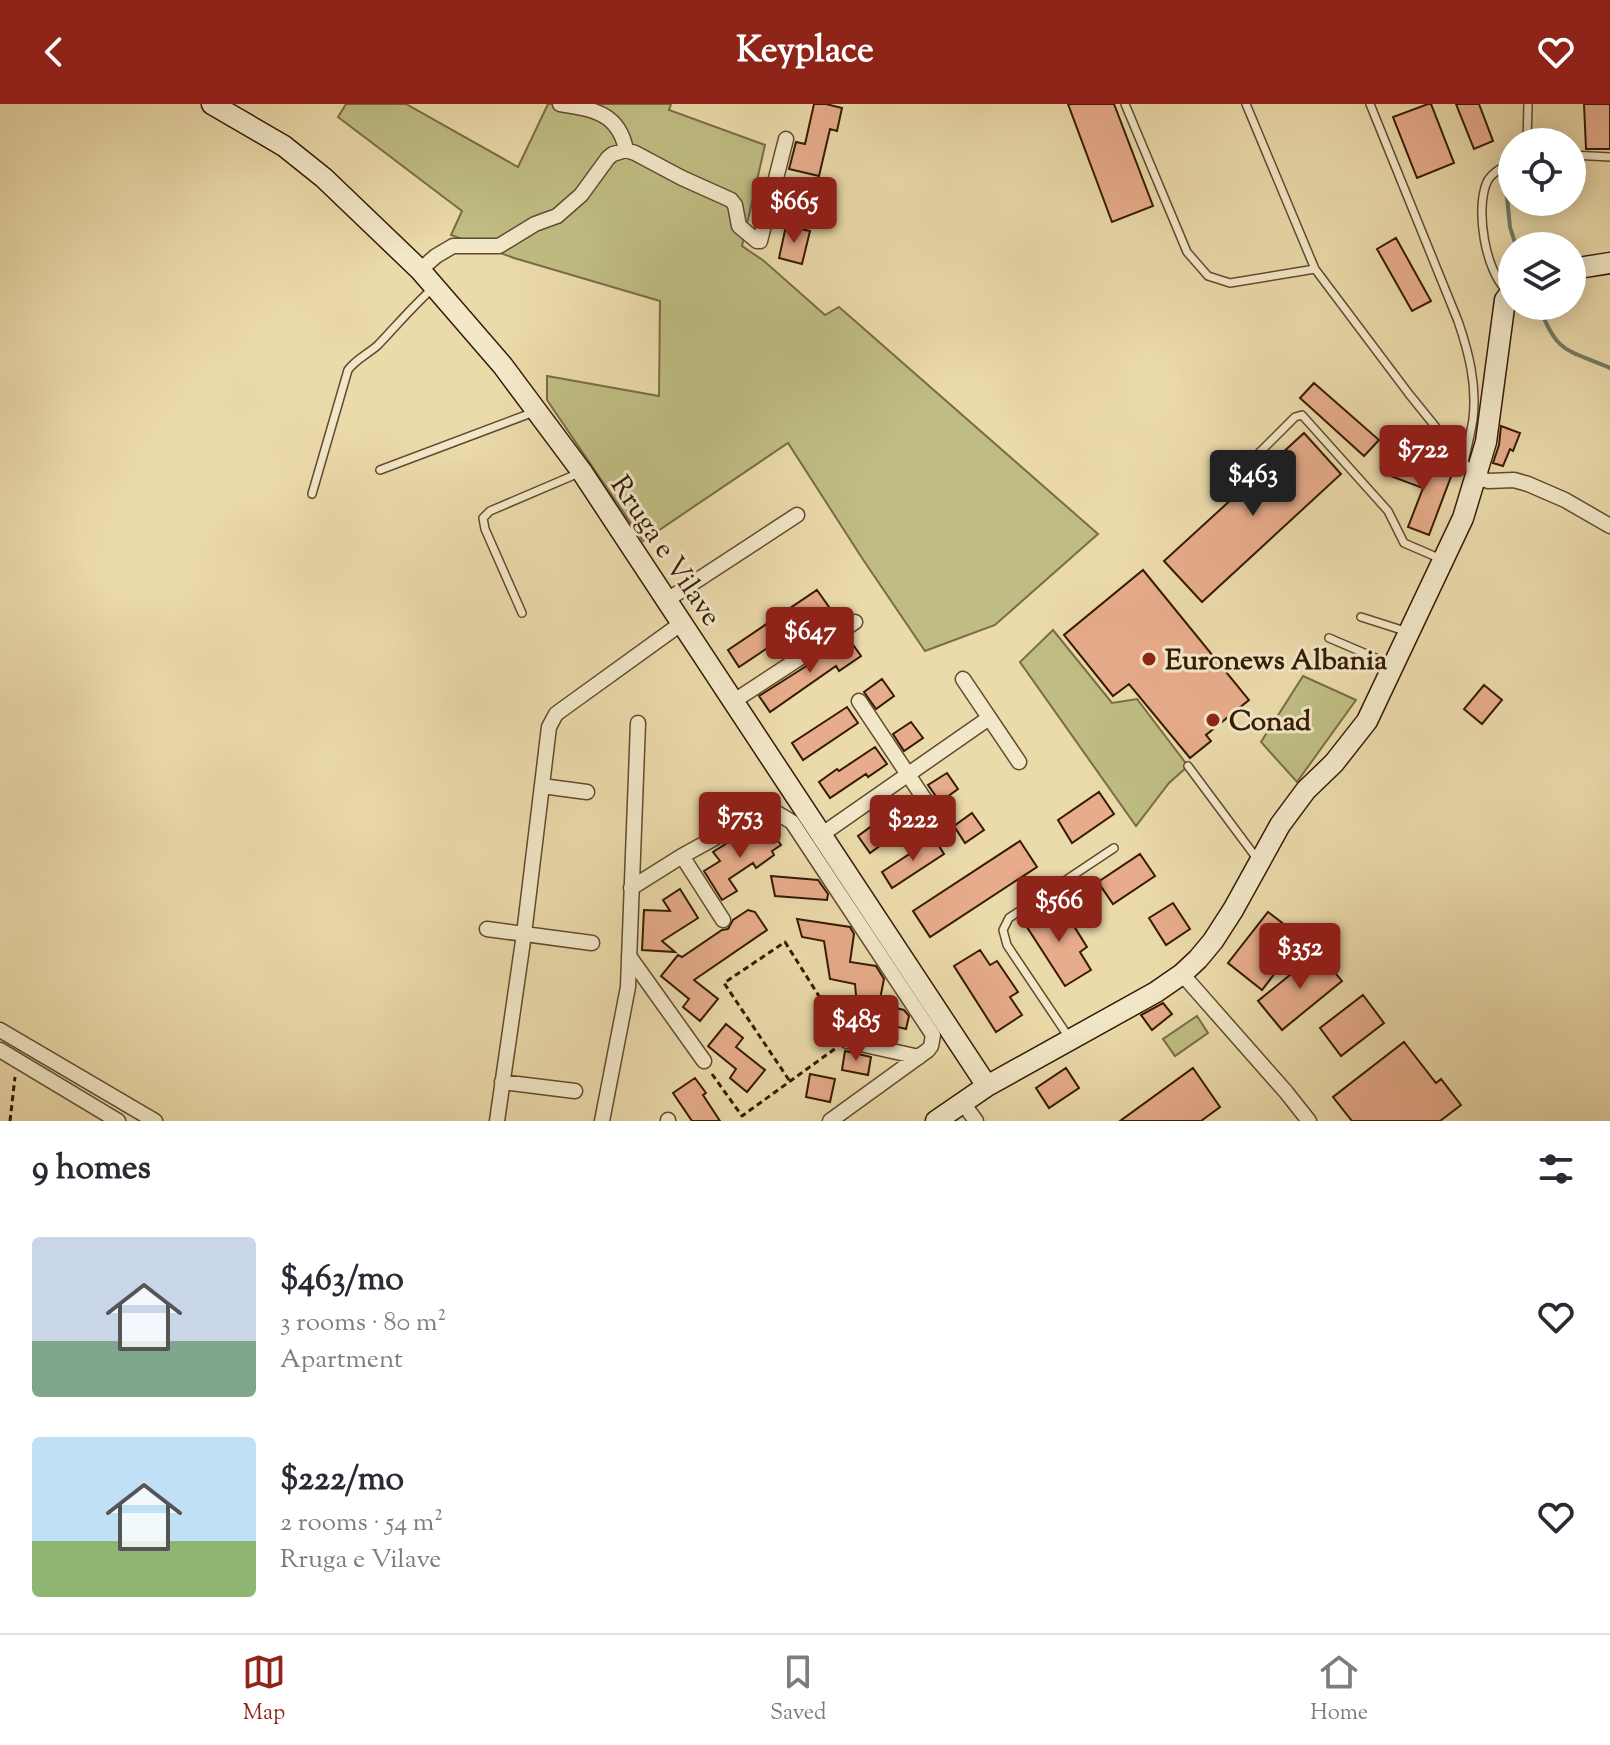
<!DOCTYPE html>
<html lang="en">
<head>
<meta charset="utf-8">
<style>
	:root { --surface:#fff; --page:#f7f7f7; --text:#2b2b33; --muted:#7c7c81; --line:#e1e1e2; --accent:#8f2418 }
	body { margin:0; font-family:"Sorts Mill Goudy",serif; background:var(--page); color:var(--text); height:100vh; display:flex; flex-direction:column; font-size:30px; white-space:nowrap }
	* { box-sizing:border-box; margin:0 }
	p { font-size:26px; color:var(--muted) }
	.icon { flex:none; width:44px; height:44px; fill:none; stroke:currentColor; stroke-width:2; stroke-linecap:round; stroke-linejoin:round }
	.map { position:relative; height:1017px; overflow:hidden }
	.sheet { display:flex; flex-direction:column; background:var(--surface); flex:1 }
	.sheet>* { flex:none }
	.buttons { position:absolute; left:1498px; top:24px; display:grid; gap:16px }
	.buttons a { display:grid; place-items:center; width:88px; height:88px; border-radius:50%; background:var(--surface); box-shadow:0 4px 20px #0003; font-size:40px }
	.price { position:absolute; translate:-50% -68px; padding:0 18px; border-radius:8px; background:var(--accent); color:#fff; font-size:26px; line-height:52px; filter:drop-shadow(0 2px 4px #0008) }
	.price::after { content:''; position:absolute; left:50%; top:48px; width:24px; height:18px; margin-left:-12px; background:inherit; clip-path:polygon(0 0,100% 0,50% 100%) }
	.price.on { background:#222; color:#fff }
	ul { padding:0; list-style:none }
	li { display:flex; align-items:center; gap:24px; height:200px; padding:0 32px }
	li span { display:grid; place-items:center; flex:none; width:224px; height:160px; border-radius:8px; color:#555 }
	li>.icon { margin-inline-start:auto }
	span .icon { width:96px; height:96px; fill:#fffc; stroke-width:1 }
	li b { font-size:34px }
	h2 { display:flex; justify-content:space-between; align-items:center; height:96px; padding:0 32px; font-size:34px }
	header { display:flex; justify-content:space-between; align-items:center; height:104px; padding:0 32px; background:var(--accent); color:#fff; font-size:36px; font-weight:800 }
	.tabs { display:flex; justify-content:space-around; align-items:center; height:112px; border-top:2px solid var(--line); background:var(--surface); font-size:22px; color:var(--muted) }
	.tabs a { display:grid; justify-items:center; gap:4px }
	.tabs .on { color:var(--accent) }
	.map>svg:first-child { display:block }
</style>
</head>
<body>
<header><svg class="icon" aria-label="back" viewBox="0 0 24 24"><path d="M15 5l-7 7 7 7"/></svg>Keyplace<svg class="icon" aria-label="heart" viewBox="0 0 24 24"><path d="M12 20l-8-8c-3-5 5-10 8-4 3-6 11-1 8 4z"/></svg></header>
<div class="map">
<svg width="1610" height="1017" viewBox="0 0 1610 1017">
	<rect width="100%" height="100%" fill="#ebdaaa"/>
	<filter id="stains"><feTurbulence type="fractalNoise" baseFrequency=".0025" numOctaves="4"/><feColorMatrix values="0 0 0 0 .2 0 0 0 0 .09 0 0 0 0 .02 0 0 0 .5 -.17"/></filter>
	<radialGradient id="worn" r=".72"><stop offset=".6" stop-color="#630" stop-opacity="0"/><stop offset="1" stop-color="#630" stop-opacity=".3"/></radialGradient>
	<path fill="#bfbd83" stroke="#7a6c44" stroke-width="2" d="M346,0h60l112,63 30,-63h123l-2,6 96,35 -23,101 22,15 61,54 14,-8 259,227 -103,91 -70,26 -63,-93 -74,-115 -145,98 -96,-141v-24l112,20 1,-95 -146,-43 -63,-23 11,-24 -124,-94z
		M1053,526l59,73 25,-4 51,67 -19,17 -33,43 -116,-164z
		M1303,572l53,24 -59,82 -36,-40z
		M1197,912l11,17 -33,23 -12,-17z"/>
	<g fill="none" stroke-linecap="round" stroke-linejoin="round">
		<path stroke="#717b65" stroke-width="4" d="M1506,83l4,40 6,19
			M1539,202c18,48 27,43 71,62"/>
	</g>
	<path fill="#e7ac8b" stroke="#351a04" stroke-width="2" d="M814,0h12l16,4 -5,23 -7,-2 -11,47 -30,-7 7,-27 9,2z
		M1068,0h46l39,102 -41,16z
		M1428,0h3l23,59 -37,15 -24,-61z
		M1456,0h23l14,37 -19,8z
		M1584,0h26v45h-24z
		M786,122l24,5 -8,33 -23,-6z
		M1396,134l35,63 -19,10 -35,-62z
		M1314,279l65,57 -15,16 -64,-58z
		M1501,322l19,7 -7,18 -3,-2 -7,17 -10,-3 6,-18z
		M1304,329l37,41 -139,128 -38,-41z
		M1390,357l38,13 3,-8 21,8 -23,61 -21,-8 15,-39 -38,-14z
		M1143,466l106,130 -43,35 5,6 -21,17 -61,-74 -16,12 -49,-61z
		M817,486l12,17 -90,60 -11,-17z
		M849,535l12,17 -22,15 -3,-5 -66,46 -11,-16z
		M882,575l12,17 -18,13 -12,-17z
		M1484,581l18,15 -20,24 -18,-15z
		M847,603l11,16 -55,37 -11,-17z
		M911,618l12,16 -19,13 -11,-17z
		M875,643l12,17 -19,13 -2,-3 -36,24 -11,-16 18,-13 2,2z
		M947,669l11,16 -18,13 -12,-17z
		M1099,688l15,22 -42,29 -14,-23z
		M909,695l11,16 -33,23 1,2 -18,13 -12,-17z
		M972,709l12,17 -19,13 -11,-17z
		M768,723l13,18 -9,6 2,4 -18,13 -3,-5 -24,16 8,12 -15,9 -18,-29 16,-10 -7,-9 19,-12 4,4 17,-12 3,4z
		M934,734l10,16 -52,34 -10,-16z
		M1020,737l17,26 -107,70 -17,-26z
		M1140,750l15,22 -42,28 -15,-22z
		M771,772l47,4 10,14 -1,6 -52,-4z
		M680,785l18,29 -36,23 13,11 -33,-2 2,-40 26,1 -7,-11z
		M1173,799l17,26 -24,16 -17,-27z
		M1049,800l10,16 8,-5 20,32 -7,5 11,18 -26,16 -42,-65z
		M748,806l7,2 12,18 -73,50 24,19 -18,22 -17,-14 6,-8 -28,-23 17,-21 4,2 40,-27 6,-1 5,-9z
		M1268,808l34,26 -40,52 -34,-27z
		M797,815l53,8 4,7 -4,28 26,4 8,13 -5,25 25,6 5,6 -3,13 -48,-12 -3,-33 -25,-5 -6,-38 -22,-4z
		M980,846l10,15 7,-4 21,31 -8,5 12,18 -26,17 -42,-66z
		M1318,848l24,29 -60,49 -24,-29z
		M1363,891l21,28 -43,33 -21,-28z
		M1163,899l9,11 -20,16 -11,-15z
		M726,920l17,14 -7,9 29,23 -18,22 -17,-14 6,-9 -28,-23z
		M1404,938l32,41 5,-4 20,26 -21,16h-88l-19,-24z
		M845,947l26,6 -3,18 -26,-5z
		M1066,964l13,20 -30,20 -13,-20z
		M1193,964l27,39 -19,14h-81z
		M810,970l25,5 -5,23 -24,-5z
		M695,974l11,15 -3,2 17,26h-28l-19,-28z"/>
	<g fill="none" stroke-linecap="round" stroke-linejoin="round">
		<defs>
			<path id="lane" d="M1125,0l62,148 21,24 22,7 85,-14
				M1246,0l69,165 94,125 55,68
				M1370,0l88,217c11,32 19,64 15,98 -2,14 -6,29 -9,43l10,12
				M1527,38l1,-38
				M1572,51l38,2
				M1508,188c-23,-20 -33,-83 -21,-110 4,-9 16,-15 25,-20
				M380,366l154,-58
				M1231,377l64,-64 7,-2 86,96 16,32 37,16
				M312,390l36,-124c8,-11 20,-16 30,-25 18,-19 35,-39 55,-57
				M522,509l-37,-84 -2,-11 7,-7 89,-38
				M1361,513l47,15
				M1329,534l61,26
				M1188,662l70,94
				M1070,935l-63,-94 -4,-15 6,-12 105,-70"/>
			<path id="street" d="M560,0c33,5 59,9 66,46
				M420,166l16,-14 17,-10h46l36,-22 22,-8 24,-21 27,-37 5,-4 13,-4 9,3 47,25 49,22 4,5 4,21 18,15h3l26,-102
				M1477,373l11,4 26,-1 14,4 37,16 45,26
				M667,496l130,-85
				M963,575l56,83
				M734,597l121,-79
				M859,597l80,120
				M542,682l45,6
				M821,731l168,-117
				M682,752l41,64
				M631,784l51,-32 78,-43h17l15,9 141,213 -2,11 -3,4 -98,71
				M487,825l105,14
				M629,852l75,105
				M1182,870l104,118 23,29
				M0,926l155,91
				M847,937l72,16
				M0,946l118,71
				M502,978l73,9
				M963,999l13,18
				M668,1016v1
				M497,1017l27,-187 25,-207 7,-13 11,-8 115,-83
				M602,1017l26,-134 10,-264"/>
			<path id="secondary" d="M212,0l72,42 40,32 96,92 83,96 79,106 405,614
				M1572,165l38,-6
				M936,1017l51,-35 169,-94 26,-18 16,-15 15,-18 20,-31 47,-85 26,-35 28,-27 33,-42 96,-203 23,-76 19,-142 7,-9"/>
		</defs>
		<use href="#lane" stroke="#624a2e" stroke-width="10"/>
		<use href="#street" stroke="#624a2e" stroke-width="17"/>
		<use href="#secondary" stroke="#351a04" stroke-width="23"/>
		<path stroke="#351a04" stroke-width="3" stroke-dasharray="6 4" stroke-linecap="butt" d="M712,970l30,42 94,-68
			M789,976l-65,-97 61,-41 54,86
			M10,1017l5,-44"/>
		<use href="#lane" stroke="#f2e7c8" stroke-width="7"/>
		<use href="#street" stroke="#f2e7c8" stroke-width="14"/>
		<use href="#secondary" stroke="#f2e7c8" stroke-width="20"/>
	</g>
	<g fill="#8f2418" stroke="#f2e7c8" stroke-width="3">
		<circle cx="1149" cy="555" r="8"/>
		<circle cx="1213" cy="616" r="8"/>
	</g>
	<g text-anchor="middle" stroke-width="6" stroke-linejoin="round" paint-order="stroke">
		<g font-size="28" fill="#351a04" stroke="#f2e7c8">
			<text transform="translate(667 446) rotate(56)" y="10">Rruga e Vilave</text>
		</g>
		<g font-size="28" font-weight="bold" fill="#351a04" stroke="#f2e7c8" text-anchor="start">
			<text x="1165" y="565">Euronews Albania</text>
			<text x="1229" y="626">Conad</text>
		</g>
	</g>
	<rect width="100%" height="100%" filter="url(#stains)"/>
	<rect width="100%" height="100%" fill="url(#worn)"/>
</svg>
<div class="buttons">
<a><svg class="icon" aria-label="locate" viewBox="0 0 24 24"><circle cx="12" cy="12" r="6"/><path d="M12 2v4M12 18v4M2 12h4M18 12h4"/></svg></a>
<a><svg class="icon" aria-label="layers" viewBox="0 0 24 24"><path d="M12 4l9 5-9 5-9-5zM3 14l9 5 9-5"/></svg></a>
</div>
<b class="price" style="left:794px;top:141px">$665</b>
<b class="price" style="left:1423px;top:389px">$722</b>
<b class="price on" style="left:1253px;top:414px">$463</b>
<b class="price" style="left:810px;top:571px">$647</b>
<b class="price" style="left:740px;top:756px">$753</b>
<b class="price" style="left:913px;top:759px">$222</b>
<b class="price" style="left:1059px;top:840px">$566</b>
<b class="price" style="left:1300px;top:887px">$352</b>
<b class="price" style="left:856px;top:959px">$485</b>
</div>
<section class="sheet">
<h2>9 homes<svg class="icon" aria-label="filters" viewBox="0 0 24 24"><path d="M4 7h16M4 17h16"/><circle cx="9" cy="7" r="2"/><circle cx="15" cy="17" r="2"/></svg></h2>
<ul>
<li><span style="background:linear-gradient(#c9d6e8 65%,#7fa58c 0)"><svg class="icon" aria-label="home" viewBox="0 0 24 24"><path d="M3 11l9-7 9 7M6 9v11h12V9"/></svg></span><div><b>$463/mo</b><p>3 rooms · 80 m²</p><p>Apartment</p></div><svg class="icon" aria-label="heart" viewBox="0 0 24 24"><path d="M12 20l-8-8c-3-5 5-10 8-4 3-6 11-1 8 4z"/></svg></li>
<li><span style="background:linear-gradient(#bfe0f5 65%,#8fb573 0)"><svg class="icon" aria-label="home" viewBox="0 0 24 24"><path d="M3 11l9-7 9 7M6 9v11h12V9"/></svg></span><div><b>$222/mo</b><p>2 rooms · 54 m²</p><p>Rruga e Vilave</p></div><svg class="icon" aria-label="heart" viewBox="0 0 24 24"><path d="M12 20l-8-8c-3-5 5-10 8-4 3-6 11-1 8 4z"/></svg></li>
</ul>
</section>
<nav class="tabs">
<a class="on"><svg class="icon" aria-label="map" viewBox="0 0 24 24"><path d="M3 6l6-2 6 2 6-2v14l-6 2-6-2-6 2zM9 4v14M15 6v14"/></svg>Map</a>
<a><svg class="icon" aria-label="saved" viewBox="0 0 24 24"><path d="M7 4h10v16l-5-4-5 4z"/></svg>Saved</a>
<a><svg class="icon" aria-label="home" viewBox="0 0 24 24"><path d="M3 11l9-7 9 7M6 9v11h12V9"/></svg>Home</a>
</nav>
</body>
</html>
